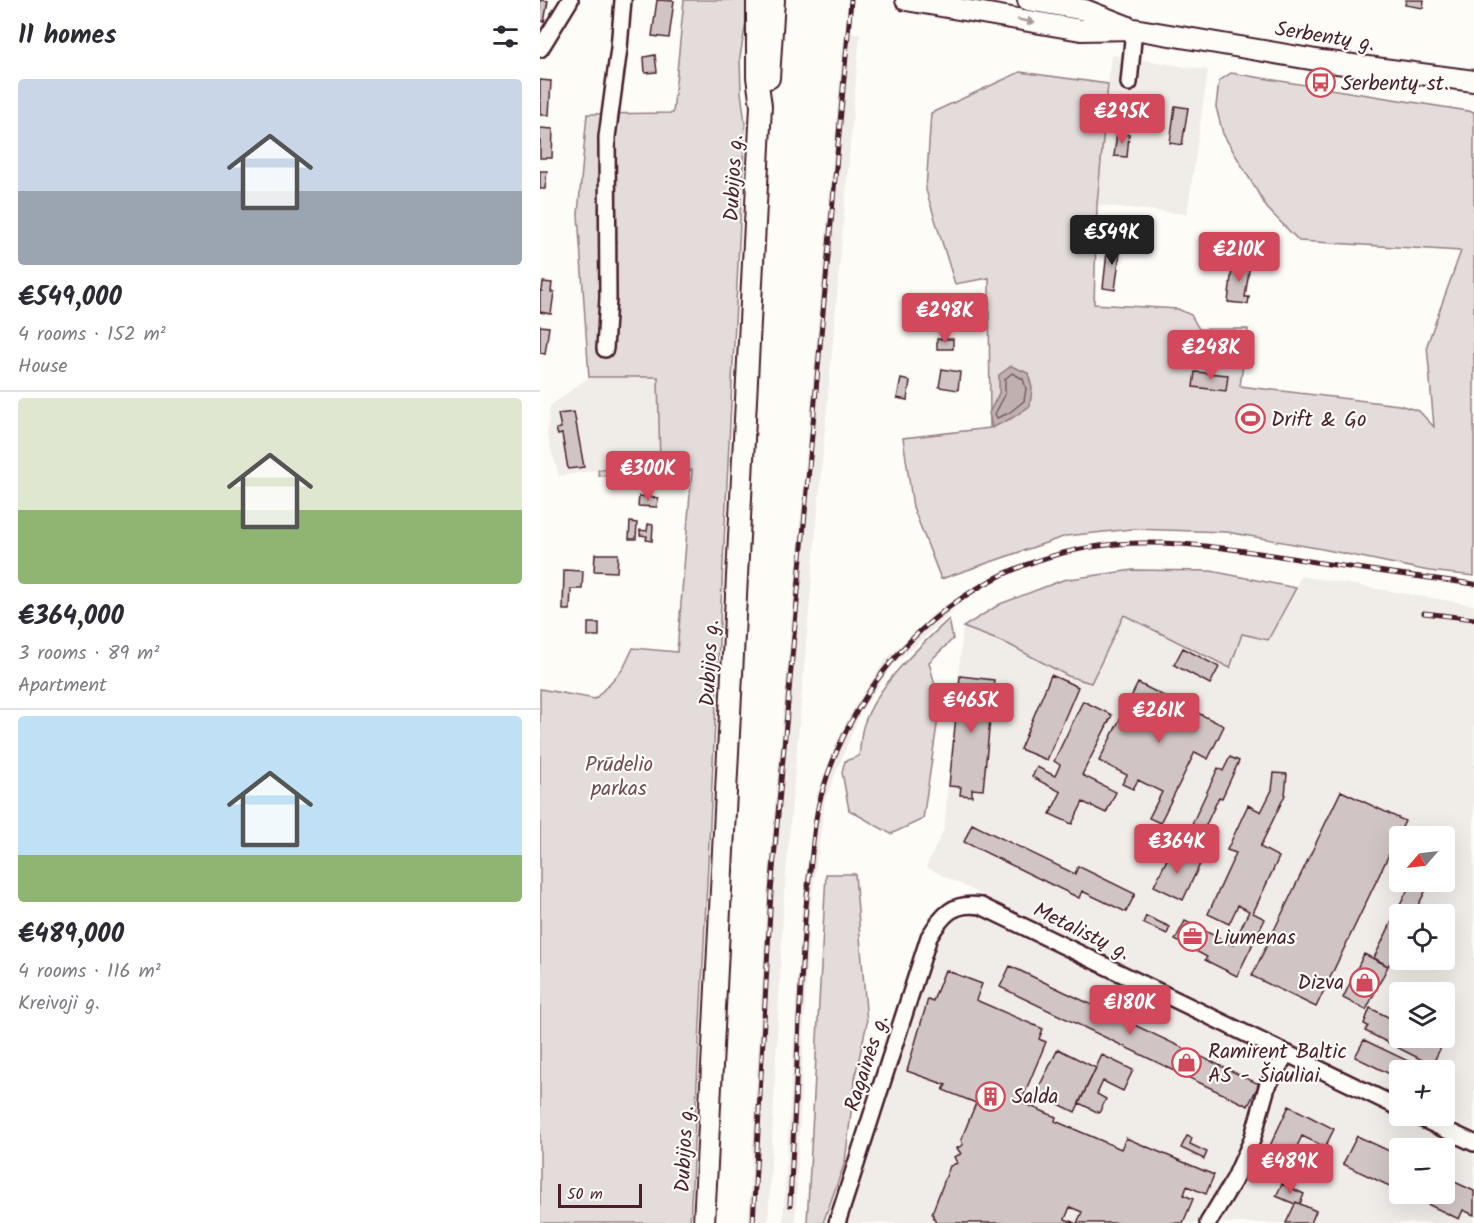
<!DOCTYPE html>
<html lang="en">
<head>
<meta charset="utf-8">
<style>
	:root { --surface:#fff; --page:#f7f7f7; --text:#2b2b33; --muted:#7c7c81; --line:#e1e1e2; --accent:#d1495b }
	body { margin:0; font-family:Kalam,sans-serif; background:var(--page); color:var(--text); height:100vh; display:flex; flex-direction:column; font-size:22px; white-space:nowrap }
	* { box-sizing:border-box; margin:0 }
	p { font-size:20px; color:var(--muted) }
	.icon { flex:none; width:33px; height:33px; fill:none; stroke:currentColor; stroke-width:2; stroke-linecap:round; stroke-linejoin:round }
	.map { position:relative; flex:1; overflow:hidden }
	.sheet { display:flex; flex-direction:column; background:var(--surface); width:540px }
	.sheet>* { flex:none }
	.needle { width:39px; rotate:242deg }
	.buttons { position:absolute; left:849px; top:826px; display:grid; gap:12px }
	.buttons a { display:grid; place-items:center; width:66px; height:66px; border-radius:6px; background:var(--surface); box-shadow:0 6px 24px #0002; font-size:30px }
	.scale { position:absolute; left:18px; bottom:15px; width:84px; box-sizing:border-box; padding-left:6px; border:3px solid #4a1f2b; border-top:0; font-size:16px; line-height:21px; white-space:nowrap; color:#4a1f2b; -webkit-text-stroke:4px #fdfcf7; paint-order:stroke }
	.price { position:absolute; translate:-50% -51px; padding:0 14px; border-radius:6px; background:var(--accent); color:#fff; font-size:20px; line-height:39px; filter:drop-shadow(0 2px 3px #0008) }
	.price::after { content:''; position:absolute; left:50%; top:36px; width:18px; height:14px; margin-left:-9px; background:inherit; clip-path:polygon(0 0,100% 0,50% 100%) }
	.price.current { background:#222; color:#fff }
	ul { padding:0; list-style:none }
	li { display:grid; align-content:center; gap:12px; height:318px; padding:0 18px }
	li+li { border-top:2px solid var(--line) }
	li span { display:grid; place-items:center; height:186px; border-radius:6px; color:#555 }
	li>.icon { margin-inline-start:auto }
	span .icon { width:108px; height:108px; fill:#fffc; stroke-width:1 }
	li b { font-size:26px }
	h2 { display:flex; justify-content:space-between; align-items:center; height:72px; padding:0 18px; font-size:26px }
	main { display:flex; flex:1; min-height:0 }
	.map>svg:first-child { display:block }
</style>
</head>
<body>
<main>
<section class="sheet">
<h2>11 homes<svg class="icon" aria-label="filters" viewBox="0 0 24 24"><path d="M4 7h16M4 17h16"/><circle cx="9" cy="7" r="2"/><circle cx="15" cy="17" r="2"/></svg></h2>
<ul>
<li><span style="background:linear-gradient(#c9d6e8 60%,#9aa5b1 0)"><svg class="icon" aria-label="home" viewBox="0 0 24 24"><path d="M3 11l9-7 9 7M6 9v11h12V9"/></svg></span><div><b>€549,000</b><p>4 rooms · 152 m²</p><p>House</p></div></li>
<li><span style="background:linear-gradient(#dfe7d0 60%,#8fb573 0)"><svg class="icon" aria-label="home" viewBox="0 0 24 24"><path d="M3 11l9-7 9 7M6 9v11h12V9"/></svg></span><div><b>€364,000</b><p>3 rooms · 89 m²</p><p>Apartment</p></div></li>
<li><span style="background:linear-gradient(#bfe0f5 75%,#8fb573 0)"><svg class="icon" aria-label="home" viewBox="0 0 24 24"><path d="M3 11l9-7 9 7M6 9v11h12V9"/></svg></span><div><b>€489,000</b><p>4 rooms · 116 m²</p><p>Kreivoji g.</p></div></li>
</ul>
</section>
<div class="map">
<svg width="934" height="1223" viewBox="0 0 934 1223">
	<rect width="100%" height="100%" fill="#fdfcf7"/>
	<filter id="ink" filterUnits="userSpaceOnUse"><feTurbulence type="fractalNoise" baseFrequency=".0167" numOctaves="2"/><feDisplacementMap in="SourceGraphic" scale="12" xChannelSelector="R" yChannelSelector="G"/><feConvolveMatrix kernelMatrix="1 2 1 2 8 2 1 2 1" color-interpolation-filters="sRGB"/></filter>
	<g filter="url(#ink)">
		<path fill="#f0ece8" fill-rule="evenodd" d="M304,32l16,1 -76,861 -16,329h-20l19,-330z
			M571,55l97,15 -21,144 -90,-9z
			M118,376l2,91 -62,3 -39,6 -12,-41 3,-29 39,-29z
			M760,576l174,29v533l-45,-22h15v-45h-44l-1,31 -473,-235 18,-38 19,-202 45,17 116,-30 118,19 54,-45zM860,837h44v45h-44zM860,915h44v45h-44zM860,993h44v45h-44z
			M406,603l6,9 -61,55 -31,46 -35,87 -16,117 -14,306h-12l18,-306 15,-121 17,-46 21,-43 32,-48z
			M436,915l498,238v70h-632l94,-286 7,-10 12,-8zM860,1149h44v45h-44z"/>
		<path fill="#e3dcda" stroke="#967e82" stroke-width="1.5" d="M144,0h65v4l-9,53 1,35 4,31 -55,1100h-150v-534l55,10 28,-30 10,-21 44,4 15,-182 -93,6 -1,-6 62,-4 -2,-89h-69l-11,-163 9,-100 86,-1z
			M480,72l88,12 -11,121 -3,99 84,5 13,6 8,14h49l-8,57 159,19 20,6 15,16 -7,-82 34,-94 -162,-10 -32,-33 -44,-74 -7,-27 3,-26 12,-8 243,39v464l-45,-5 -107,-22 -95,-17 -95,-3 -66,7 -125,43 -28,-72 -10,-69 87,-10 -1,-150 -34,6 -29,-94 5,-77z
			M593,570l78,1 85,17 -28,52 -26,-6 -12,34 -106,-53 -33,68 -23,-7 -60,-32 -45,-17 37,-23 63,-24z
			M409,619l4,20 -24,23 11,43 -17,114 -32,15 -42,-24 -7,-38 3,-11 14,-5c2,-10 1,-22 5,-32 14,-40 55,-77 85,-105z
			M286,874h29l12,149 -11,49 -11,90 -22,61h-16z"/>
		<path fill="#c0b1b1" stroke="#91777b" stroke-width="1.5" d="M471,366l17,7 4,15 -2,18 -18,12 -20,10 -3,-15 10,-20v-18z"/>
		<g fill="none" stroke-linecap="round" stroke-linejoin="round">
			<path stroke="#795961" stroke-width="1.5" d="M472,373l11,6 3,10 -2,12 -15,12 -12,5 -2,-4 10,-19v-16z"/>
		</g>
		<path fill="#d0c5c4" stroke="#4a1f2b" stroke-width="1.5" d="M0,0l8,1 -4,21 -4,-1z
			M117,0l17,1 -5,37 -17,-2z
			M866,0h18l-1,8 -18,-3z
			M115,55l2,17 -12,1 -1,-16z
			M0,80l11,1 -2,34h-9z
			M609,98l12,1 -3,25 -12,-1z
			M635,106l13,2 -6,37 -12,-2z
			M0,128l13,1 -1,29h-12z
			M577,133l12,2 -2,22 -13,-1z
			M0,171h7l-2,18h-5z
			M568,243l13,2 -6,45 -12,-2z
			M693,261l17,3 -5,33h4l-1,7 -20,-2z
			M3,282l9,1 -1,9h3l-3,22 -11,-2v-22l2,1z
			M0,326l9,1 -4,27 -5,-1z
			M667,333l19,1v21h-19z
			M397,339h16v10h-16z
			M402,369l18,3 -2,18 -19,-3z
			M655,372l33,3 -2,16 -33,-4z
			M361,379l9,2 -3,19 -10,-2z
			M34,412l10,55 -16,2 -6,-35 -4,1 -2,-6 5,-1 -3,-14z
			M99,496l19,2 -1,9 -19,-1z
			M90,522l7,1 -1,16h-7z
			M108,524l5,1 -1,16 -6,-1 1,-4 -7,-1v-5l7,1z
			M55,554h23l-1,18 -23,-1z
			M24,570l19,1 -1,18h-11l-1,21h-7z
			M48,623h11v13h-11z
			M643,648l36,19 -9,17 -36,-19z
			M511,675l27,12 -31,73 -27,-11z
			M420,676l34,4 -11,110 -11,-1v7l-12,-1 1,-8 -12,-1z
			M598,683l86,43 -16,33 -13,-7 -35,71 -11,-5 13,-26 -24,-12 -5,9 -11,-5 5,-9 -28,-14z
			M543,701l29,14 -30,60 34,17 -10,21 -23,-11 -11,22 -22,-10 11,-22 -29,-15 5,-10 18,9 5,-11 -6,-4z
			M690,757l9,4 -17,37 -3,-1 -15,32 -12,-5 26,-56 5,3z
			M734,773l13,1 -2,21 -25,52 19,10 -26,56 12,6 -28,57 -32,-16 2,-3 -32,-17 10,-19 48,24 16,-34 -11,-6 -9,19 -21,-10 28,-61 -9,-3 21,-45 13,7 11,-22z
			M801,791l64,30 -89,186 -64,-31z
			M432,824l103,50 3,-8 57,28 -9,18 -44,-21 -3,7 -115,-56z
			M632,849l28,15 -17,36 -29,-14z
			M871,883l15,7 -13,25h-13v27l-12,24 -14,-8z
			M606,916l24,11 -3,7 -24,-11z
			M824,954l24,12 -22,44 -23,-12z
			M470,966l249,118 -11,22 -248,-119z
			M405,970l37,14 -6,16 67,29 -4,10 7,3 -25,60 35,15 -1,4 66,28 5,-11 88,37 -8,19 -19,-8 -3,9 9,4 -10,24h-106l5,-11 -12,-5 -5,12 10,4h-139l-4,-10 18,-47 7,-3 -3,-6 7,-3 -4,-6 6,-3 -2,-5 15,-37 -33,-13 3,-5 -39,-14 21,-72 5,2z
			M830,1008l30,15v15h28l14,7 -10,20 -67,-34 3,-5 -4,-2z
			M824,1040l46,22 -4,9h-6v8l-45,-22z
			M518,1049l38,19 -21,44 -39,-19z
			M562,1055l31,15 -10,21 -20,-10 -6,13 9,5 -7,14 -20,-10z
			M749,1106l45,23 -9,18 -23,-11 -14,29 -22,-11z
			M647,1136l5,2 -2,6 17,8 -3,7 -23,-11z
			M817,1136l43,20v35l-57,-27z
			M904,1177l30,14v24l-11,-5 -4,9 -53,-25h38z
			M742,1184l22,10 -4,10 -4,-2 -1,2 -19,-8z
			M756,1202l20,9 -5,12h-25z"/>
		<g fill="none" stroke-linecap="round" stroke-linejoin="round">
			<defs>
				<path id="minor" d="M0,49l30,-49
					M589,83l5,-54
					M65,349l3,-51 -1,-161 12,-89 4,-48
					M876,1116l58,27
					M297,1223l92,-286c14,-23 24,-35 52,-31l419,202
					M668,1223l26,-43 18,-40 15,-53 19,-33"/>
				<path id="major" d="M366,0l175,30 53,-1 188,32 152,20
					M488,0l57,10 41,16
					M229,78l5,-78
					M164,1223l57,-1117 -4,-29v-77"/>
			</defs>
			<use href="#minor" stroke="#4a1f2b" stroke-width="20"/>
			<use href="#major" stroke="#4a1f2b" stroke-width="24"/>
			<use href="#minor" stroke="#fdfcf7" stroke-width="15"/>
			<use href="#major" stroke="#fdfcf7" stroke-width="20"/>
			<defs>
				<path id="rail" d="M884,613l50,6
					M250,1205c3,-61 6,-123 9,-184 3,-48 4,-95 10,-143 4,-26 4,-56 12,-82 43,-150 170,-255 328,-253 56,0 111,10 166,19 53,8 106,15 159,22
					M213,1223l18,-331 80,-892"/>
			</defs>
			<use href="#rail" stroke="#4a1f2b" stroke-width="5"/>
			<use href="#rail" stroke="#fdfcf7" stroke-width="3" stroke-dasharray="9" stroke-linecap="butt"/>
		</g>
		<defs><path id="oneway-solid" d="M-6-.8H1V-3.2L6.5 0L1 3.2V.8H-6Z" transform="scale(1.5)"/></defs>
		<use fill="#ac999b" href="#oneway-solid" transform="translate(486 21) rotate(10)"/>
	</g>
	<defs>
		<symbol id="bus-ring" viewBox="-11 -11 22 22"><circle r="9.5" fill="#fdfcf7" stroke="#d1495b" stroke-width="1.5"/><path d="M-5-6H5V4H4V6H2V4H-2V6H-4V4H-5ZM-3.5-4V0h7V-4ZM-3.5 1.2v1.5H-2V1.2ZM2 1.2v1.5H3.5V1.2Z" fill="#d1495b"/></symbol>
		<symbol id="stadium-ring" viewBox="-11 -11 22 22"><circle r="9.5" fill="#fdfcf7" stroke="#d1495b" stroke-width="1.5"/><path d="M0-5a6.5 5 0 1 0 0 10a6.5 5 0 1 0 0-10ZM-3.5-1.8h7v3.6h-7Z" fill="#d1495b"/></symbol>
		<symbol id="office-ring" viewBox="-11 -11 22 22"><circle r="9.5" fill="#fdfcf7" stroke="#d1495b" stroke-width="1.5"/><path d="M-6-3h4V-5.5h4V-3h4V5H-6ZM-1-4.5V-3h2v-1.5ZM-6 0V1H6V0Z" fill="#d1495b"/></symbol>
		<symbol id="shop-ring" viewBox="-11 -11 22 22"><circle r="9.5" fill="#fdfcf7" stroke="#d1495b" stroke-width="1.5"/><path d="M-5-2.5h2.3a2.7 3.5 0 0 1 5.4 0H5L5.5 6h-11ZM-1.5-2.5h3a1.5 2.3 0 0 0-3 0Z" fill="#d1495b"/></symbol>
		<symbol id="building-ring" viewBox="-11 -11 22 22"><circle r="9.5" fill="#fdfcf7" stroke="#d1495b" stroke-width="1.5"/><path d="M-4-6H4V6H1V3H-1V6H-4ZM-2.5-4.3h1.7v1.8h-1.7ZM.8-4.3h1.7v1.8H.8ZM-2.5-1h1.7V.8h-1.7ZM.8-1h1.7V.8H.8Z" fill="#d1495b"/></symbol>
	</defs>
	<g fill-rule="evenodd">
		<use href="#bus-ring" x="764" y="66" width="33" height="33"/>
		<use href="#stadium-ring" x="694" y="402" width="33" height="33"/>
		<use href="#office-ring" x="636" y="920" width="33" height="33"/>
		<use href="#shop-ring" x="808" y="966" width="33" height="33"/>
		<use href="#shop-ring" x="630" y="1046" width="33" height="33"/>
		<use href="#building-ring" x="434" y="1080" width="33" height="33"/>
	</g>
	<g text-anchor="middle" stroke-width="4.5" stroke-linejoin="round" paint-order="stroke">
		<g font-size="21" fill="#4a1f2b" stroke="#fdfcf7">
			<text transform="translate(785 36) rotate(9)" y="7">Serbentų g.</text>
			<text transform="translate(193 178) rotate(-87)" y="7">Dubijos g.</text>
			<text transform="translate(169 663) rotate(-87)" y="7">Dubijos g.</text>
			<text transform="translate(542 931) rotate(26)" y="7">Metalistų g.</text>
			<text transform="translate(326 1063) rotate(-72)" y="7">Ragainės g.</text>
			<text transform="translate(144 1149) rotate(-87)" y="7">Dubijos g.</text>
		</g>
		<g font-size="21" fill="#4a1f2b" stroke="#fdfcf7" text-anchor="start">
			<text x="801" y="90">Serbentų st.</text>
			<text x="731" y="426">Drift &amp; Go</text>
			<text x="673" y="944">Liumenas</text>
			<text x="804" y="989" text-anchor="end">Dizva</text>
			<text x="668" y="1058">Ramirent Baltic<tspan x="668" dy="24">AS - Šiauliai</tspan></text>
			<text x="472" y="1103">Salda</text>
		</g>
		<g font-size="21" fill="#704e57" stroke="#fdfcf7">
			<text x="79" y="771">Prūdelio<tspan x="79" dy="24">parkas</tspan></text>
		</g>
	</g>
</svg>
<div class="buttons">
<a><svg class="needle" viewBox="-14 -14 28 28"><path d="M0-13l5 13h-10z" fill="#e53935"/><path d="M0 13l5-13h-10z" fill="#7c7c81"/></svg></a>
<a><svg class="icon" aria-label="locate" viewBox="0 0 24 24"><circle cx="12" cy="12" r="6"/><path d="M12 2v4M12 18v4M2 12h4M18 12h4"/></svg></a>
<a><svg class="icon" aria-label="layers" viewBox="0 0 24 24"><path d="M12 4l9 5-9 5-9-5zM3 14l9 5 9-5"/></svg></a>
<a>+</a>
<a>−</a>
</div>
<div class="scale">50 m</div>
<b class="price" style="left:582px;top:145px">€295K</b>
<b class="price current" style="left:572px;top:266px">€549K</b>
<b class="price" style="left:699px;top:283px">€210K</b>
<b class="price" style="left:405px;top:344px">€298K</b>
<b class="price" style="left:671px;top:381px">€248K</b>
<b class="price" style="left:108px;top:502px">€300K</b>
<b class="price" style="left:431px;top:734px">€465K</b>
<b class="price" style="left:619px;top:744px">€261K</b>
<b class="price" style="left:637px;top:875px">€364K</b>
<b class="price" style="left:590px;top:1036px">€180K</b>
<b class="price" style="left:750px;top:1195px">€489K</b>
</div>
</main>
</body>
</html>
